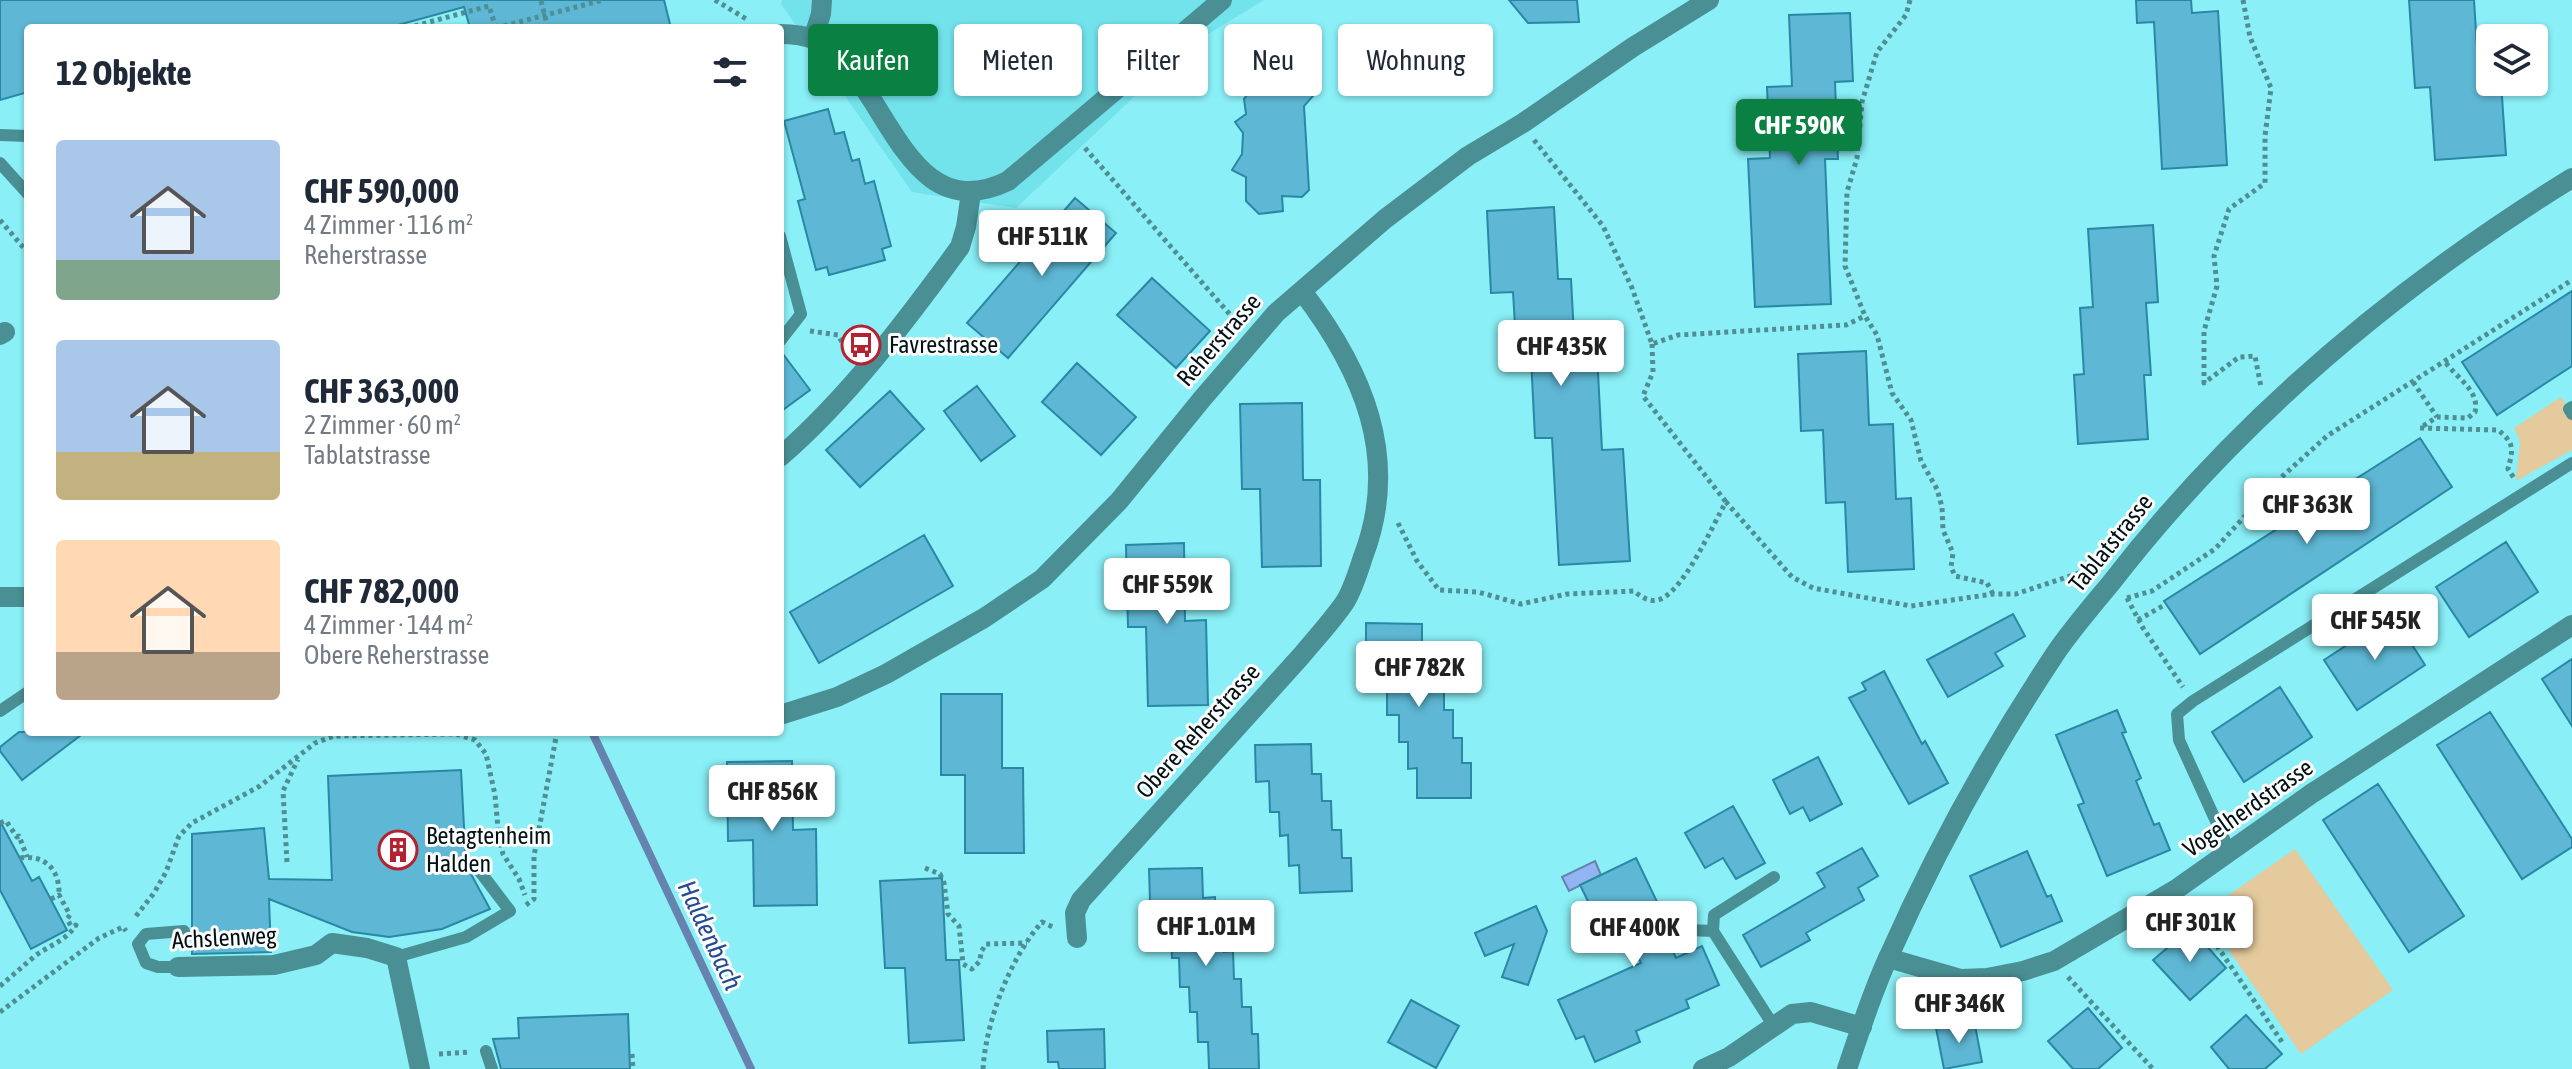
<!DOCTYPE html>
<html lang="de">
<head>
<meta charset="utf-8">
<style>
	:root { --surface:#fff; --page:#f6f6f7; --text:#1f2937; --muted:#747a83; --accent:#0b8043 }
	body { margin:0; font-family:"Asap Condensed",sans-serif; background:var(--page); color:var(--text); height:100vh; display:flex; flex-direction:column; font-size:30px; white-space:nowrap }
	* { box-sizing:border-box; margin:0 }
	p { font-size:26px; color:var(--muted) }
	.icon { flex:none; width:44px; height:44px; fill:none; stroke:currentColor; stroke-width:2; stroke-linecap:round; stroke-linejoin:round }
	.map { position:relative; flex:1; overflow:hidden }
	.details { position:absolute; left:24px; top:24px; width:760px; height:712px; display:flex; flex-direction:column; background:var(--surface); border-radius:8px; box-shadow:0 2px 6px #0004 }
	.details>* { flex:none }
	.hud { position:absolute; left:808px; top:24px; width:760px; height:72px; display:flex; gap:16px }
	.buttons { position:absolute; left:2476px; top:24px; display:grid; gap:16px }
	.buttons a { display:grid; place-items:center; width:72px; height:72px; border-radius:8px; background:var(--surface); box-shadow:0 2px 6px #0004; font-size:40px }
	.price { position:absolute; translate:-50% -68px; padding:0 18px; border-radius:8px; background:#fff; color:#222; font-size:26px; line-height:52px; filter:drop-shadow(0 2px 4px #0008) }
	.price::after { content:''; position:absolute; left:50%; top:48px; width:24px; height:18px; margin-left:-12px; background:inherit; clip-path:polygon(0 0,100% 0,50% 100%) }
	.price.selected { background:var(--accent); color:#fff }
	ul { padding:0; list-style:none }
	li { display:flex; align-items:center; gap:24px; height:200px; padding:0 32px }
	li span { display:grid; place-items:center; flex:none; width:224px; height:160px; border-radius:8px; color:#555 }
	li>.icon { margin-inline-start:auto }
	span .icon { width:96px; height:96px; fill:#fffc; stroke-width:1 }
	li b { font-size:34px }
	h2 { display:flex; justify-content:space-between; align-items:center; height:96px; padding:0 32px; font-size:34px }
	.tag { padding:0 28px; border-radius:8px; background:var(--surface); box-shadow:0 2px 6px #0004; font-size:28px; line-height:72px }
	.tag.selected { background:var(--accent); color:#fff }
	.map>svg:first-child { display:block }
</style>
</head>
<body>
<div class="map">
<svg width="2572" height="1069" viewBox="0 0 2572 1069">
	<rect width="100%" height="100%" fill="#8aeff6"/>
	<path fill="#72e2eb" d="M782,0h482l-77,47 -171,161 -104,-16 -131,-188z"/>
	<path fill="#e4ca9d" d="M2561,397l11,17v36l-56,31 4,-40 -6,-13z
		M2295,849l98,141 -92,64 -98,-141z"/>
	<path fill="#92b4f2" stroke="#6683af" stroke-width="2" d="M1595,861l6,14 -32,16 -7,-14z"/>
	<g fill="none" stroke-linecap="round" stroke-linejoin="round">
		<path stroke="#6683af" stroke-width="8" d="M592,732l159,337"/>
	</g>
	<path fill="#5eb7d4" stroke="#2988a4" stroke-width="2" d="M0,0h664l7,28h-201l-6,-21 -77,21h-359v64l-28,8z
		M1509,0h68l2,22 -51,1z
		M2136,0h55l1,13 26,-2 9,154 -65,4 -8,-147 -17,1z
		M2409,0h65l5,78 11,-1v5h11l5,73 -71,5 -5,-73 -15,1z
		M1850,13l3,68 -18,1 3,77h-13l6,145 -76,3 -7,-148 22,-1 -3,-71 25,-1 -3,-71z
		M1259,79l8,13 53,-4 -16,18 5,84 -7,7 -20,-1 1,15 -24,3 -13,-13v-24l-14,-7 10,-16 1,-21 -8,-11 11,-8 -2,-15z
		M828,109l7,25 9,-2 8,29 7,-2 6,25 9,-3 17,65 -9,3 3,11 -56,15 -2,-8 -11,3 -18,-69 7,-2 -21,-78z
		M1075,198l41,35 -108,125 -41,-35z
		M1554,207l4,72h13l4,75 22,-1 5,97 21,-1 7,112 -71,4 -7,-127h-17l-4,-80 -14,1 -4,-67 -22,1 -4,-82z
		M2153,225l5,77 -12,1 5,72h-7l4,64 -70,5 -4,-69 10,-1 -4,-66 13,-1 -5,-78z
		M1152,278l58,53 -34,37 -59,-53z
		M2572,291v75l-75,49 -35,-53z
		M780,350l30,40 -30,22z
		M1866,351l3,74 24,-1 3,75 15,-1 3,71 -66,3 -3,-70 -19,1 -3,-73 -22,1 -3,-77z
		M1077,363l59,54 -35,38 -59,-53z
		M977,386l38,50 -34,25 -37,-50z
		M890,391l34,38 -64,58 -34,-37z
		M1302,403l1,77h17l1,86 -59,1 -2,-78h-18l-2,-85z
		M2420,438l32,49 -252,167 -36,-53z
		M924,535l29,51 -134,77 -29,-51z
		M2506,542l32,50 -69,45 -33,-50z
		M1184,543l1,78 21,-1 2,85 -60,1 -2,-79h-18l-2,-82z
		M2013,614l12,22 -30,17 8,13 -55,31 -21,-37z
		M2393,615l32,50 -68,45 -33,-50z
		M1366,623l56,1v28h12v29h10v29h9v28h9v25h9v35h-54v-30l-9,1v-27h-9v-27h-12v-27h-11v-25h-10z
		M2572,659v67l-30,-47z
		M1884,671l38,73 3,-3 23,42 -39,21 -60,-106 17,-8 -4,-7z
		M2280,687l32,50 -68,45 -32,-50z
		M941,694h61v74h21l1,85h-59v-78h-24z
		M2117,710l9,22 -4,1 19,45 -5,3 18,44 5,-2 11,27 -63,26 -29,-71 6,-2 -28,-68z
		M2490,712l82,127v8l-50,32 -85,-134z
		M19,732h66l-63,48 -22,-29v-4z
		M1311,744l1,30h9l1,27h9l1,29h9l1,28h9l1,33 -52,2 -1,-28 -10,1 -1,-31 -8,1 -1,-24h-9l-1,-31 -13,1 -1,-37z
		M1818,757l24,47 -32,17 -7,-14 -13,7 -17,-34z
		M792,761l1,69 23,-1 1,76 -63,1 -1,-66 -25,1 -1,-79z
		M461,770l5,95 24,44 -48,20 -53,8 -37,-5 -83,-33 2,53 -79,2v-120l72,-6 5,51 63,1 -4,-104z
		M2378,784l86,132 -55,36 -86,-132z
		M1733,806l32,57 -29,16 -13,-21 -18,10 -20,-35z
		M0,821l32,60 7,-4 28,53 -36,19 -31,-59z
		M1862,848l16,28 -20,12 6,12 -58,33 4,7 -49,27 -18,-32 82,-48 -8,-14z
		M2027,851l20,46 4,-2 11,26 -61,26 -31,-71z
		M1636,858l25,52 -5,3 4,8 -5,7 1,6 11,4 9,20 26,-12 17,39 -33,15 3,8 -53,23 4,11 -45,20 -11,-26 -8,3 -18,-39 83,-37 -23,-48 -19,9 -19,-39z
		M1202,868l1,30 12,-1 1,28h7l1,27 9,-1 1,28h7l1,28h9l1,27h6l1,35h-50l-1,-27h-10l-1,-30h-7l-1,-25h-9l-1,-29h-7l-1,-26h-10v-30h-11l-1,-33z
		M942,878l4,82h13l5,80 -55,3 -4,-75h-20l-5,-87z
		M1536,906l11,25 -19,54 -26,-8 12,-33 -29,12 -10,-23z
		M2191,928l35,40 -36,32 -37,-40z
		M1411,1000l48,26 -23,42 -48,-26z
		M2088,1008l34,40 -24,21h-25l-25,-28z
		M628,1014l2,55h-129l-8,-30 26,-1 -1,-20z
		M2246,1015l36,39 -17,15h-36l-18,-22z
		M1974,1020l8,42 -38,7 -8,-41z
		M1104,1029l1,40h-46l-1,-7h-10l-1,-31z"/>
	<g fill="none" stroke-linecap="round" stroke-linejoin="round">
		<path stroke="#4f8f94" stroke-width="5" stroke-dasharray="4 4" stroke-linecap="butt" d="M715,0l33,20
			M1910,0l-4,15 -29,37 -15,50 -5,56 -10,34 -2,74 20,50 12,19 15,58 19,27 10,41 16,28 5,18 1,23 10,23 -2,14 4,9 32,7 6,11
			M2243,0l7,37 21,51 -6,48v47l-36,26 -15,47 3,30 -13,45v52l35,-26 16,-1 6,31
			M541,1l7,27
			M407,28l82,-22 7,22
			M496,28l107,-28
			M1534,140l69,86 29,62 20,56 26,-9 168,-10 19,-9
			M1085,148l154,177
			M0,220l28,33
			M810,331l28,4 11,19
			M1652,344l1,28 -10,24 83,106
			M2446,363c11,15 34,28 29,49l-7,6 -31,-1 -17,11 78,2c17,13 15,20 10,39l6,9
			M2413,382l24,35
			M1398,523l19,38 22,29 39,2 43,12 46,-10 67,-3c7,6 15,11 23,9 25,-4 56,-76 69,-98l66,75 21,11 98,18 82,-12h23l75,-25
			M2127,598l25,-7 63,-42 60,-66 52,-47 245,-156
			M2127,598l16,30 40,59
			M2138,620l28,-16
			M0,823l6,-2 11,16 2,-1 8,21
			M20,858c25,-4 40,12 39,37
			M287,862l-4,-71 15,-32
			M925,868l15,6 4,9 4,31 11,12 4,38 9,5 8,-8 1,-9 5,-8 41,-1
			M526,905l8,-6v-43l23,-124
			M2190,906l92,136
			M136,916l18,-23 12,-21 13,-36 13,-13 68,-37 55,-43 19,-7 122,-2 19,6 11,14 9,41 4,44 4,15 16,25 6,16
			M2068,977l85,92
			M0,986c12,-10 23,-20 35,-30 13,-10 31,-15 41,-31l-5,1 -4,-7 3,-4 -11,-20 -8,4
			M0,1012l99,-74 24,-11 3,4
			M439,1054l30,-2
			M632,1054l1,15
			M983,1069c3,-48 27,-111 59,-147l13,6"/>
		<path stroke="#498f94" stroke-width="12" d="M0,135l28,1
			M0,163l28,31
			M780,236l21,78 -21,27
			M2572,407l-3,2 3,5
			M0,711l28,-19
			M2230,852l-51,-112 -2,-26 16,-13 379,-238
			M1664,929l49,2
			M396,957l70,-20 44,-26 -35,-46
			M178,967h-20l-12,-4 -8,-19 8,-10 38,-3
			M1773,1025l-60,-94 1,-16 60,-38
			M486,1051l6,18"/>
		<path stroke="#498f94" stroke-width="20" d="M813,39l8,-25 1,-14
			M0,335l5,-3
			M780,457c69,-60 126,-136 180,-210l6,-20 5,-34
			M0,597h28
			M780,715l57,-18 49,-23 98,-56 58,-39 77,-78 83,-102 74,-86 109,-94 83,-63 55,-33 110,-76 76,-47
			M1077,938l-2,-25 6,-13 221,-245c14,-17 30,-34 43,-53 8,-13 13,-30 18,-45 38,-99 0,-186 -61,-266
			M1888,958l73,21 26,-1 36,-7 31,-10 124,-73 133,-94 261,-169
			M178,967l96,-2 42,-10 16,-12 35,5 29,9 24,112
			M1703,1069l26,-12 63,-43 19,-2 51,15"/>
		<path stroke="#498f94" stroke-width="20" d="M780,34c13,0 24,1 36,6 72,35 86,192 192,141l214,-181
			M1847,1069c13,-38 25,-77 42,-113 46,-104 103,-207 166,-302 17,-25 37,-48 56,-71 126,-163 286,-297 461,-405"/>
	</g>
	<defs>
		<symbol id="bus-ring" viewBox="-11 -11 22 22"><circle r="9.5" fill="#fcfcfc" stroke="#b42231" stroke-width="1.5"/><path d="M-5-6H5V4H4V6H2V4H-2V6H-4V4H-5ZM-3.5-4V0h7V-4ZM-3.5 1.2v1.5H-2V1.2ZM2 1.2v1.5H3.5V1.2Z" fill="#b42231"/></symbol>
		<symbol id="building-ring" viewBox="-11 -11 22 22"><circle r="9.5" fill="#fcfcfc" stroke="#b42231" stroke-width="1.5"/><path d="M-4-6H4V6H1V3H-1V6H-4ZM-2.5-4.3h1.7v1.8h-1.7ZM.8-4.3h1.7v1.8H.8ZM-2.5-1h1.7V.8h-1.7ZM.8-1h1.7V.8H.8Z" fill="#b42231"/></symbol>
	</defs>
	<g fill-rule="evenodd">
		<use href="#bus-ring" x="839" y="323" width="44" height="44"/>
		<use href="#building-ring" x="376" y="828" width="44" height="44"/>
	</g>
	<g text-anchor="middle" stroke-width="6" stroke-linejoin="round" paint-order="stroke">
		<g font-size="24" fill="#001113" stroke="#fcfcfc">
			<text transform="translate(1219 340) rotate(-49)" y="8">Reherstrasse</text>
			<text transform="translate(2111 543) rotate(-51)" y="8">Tablatstrasse</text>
			<text transform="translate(1198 731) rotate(-48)" y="8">Obere Reherstrasse</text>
			<text transform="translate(2248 808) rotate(-35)" y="8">Vogelherdstrasse</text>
			<text transform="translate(224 938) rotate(-3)" y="8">Achslenweg</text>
		</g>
		<g font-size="24" fill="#001113" stroke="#fcfcfc" text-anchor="start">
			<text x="889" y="353">Favrestrasse</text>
			<text x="426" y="844">Betagtenheim<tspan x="426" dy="28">Halden</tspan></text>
		</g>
		<g font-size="26" font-style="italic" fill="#244a91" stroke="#fcfcfc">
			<text transform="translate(710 935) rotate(65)" y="9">Haldenbach</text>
		</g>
	</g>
</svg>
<div class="buttons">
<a><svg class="icon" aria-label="layers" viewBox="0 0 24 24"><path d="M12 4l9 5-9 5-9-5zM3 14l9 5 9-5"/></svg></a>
</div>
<b class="price selected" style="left:1799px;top:167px">CHF 590K</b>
<b class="price" style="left:1042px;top:278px">CHF 511K</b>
<b class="price" style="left:1561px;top:388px">CHF 435K</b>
<b class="price" style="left:2307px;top:546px">CHF 363K</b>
<b class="price" style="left:1167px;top:626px">CHF 559K</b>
<b class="price" style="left:2375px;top:662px">CHF 545K</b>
<b class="price" style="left:1419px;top:709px">CHF 782K</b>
<b class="price" style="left:772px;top:833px">CHF 856K</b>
<b class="price" style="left:2190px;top:964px">CHF 301K</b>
<b class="price" style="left:1206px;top:968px">CHF 1.01M</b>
<b class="price" style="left:1634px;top:969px">CHF 400K</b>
<b class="price" style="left:1959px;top:1045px">CHF 346K</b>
<div class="hud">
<a class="tag selected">Kaufen</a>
<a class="tag">Mieten</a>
<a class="tag">Filter</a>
<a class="tag">Neu</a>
<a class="tag">Wohnung</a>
</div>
<section class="details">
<h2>12 Objekte<svg class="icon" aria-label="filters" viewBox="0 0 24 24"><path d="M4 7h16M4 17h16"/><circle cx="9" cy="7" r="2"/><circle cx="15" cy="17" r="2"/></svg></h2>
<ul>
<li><span style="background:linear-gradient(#a9c7e8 75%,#7fa58c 0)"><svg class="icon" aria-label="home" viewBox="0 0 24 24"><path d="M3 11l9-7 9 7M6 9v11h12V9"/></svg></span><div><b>CHF 590,000</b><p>4 Zimmer · 116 m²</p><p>Reherstrasse</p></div></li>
<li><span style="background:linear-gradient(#a9c7e8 70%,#c2b280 0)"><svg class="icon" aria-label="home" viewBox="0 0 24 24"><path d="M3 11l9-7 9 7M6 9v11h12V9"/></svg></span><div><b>CHF 363,000</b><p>2 Zimmer · 60 m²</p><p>Tablatstrasse</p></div></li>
<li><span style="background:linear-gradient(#ffd9b3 70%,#b9a48a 0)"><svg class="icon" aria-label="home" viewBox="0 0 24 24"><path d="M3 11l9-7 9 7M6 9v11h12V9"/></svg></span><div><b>CHF 782,000</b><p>4 Zimmer · 144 m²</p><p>Obere Reherstrasse</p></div></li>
</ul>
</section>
</div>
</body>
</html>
